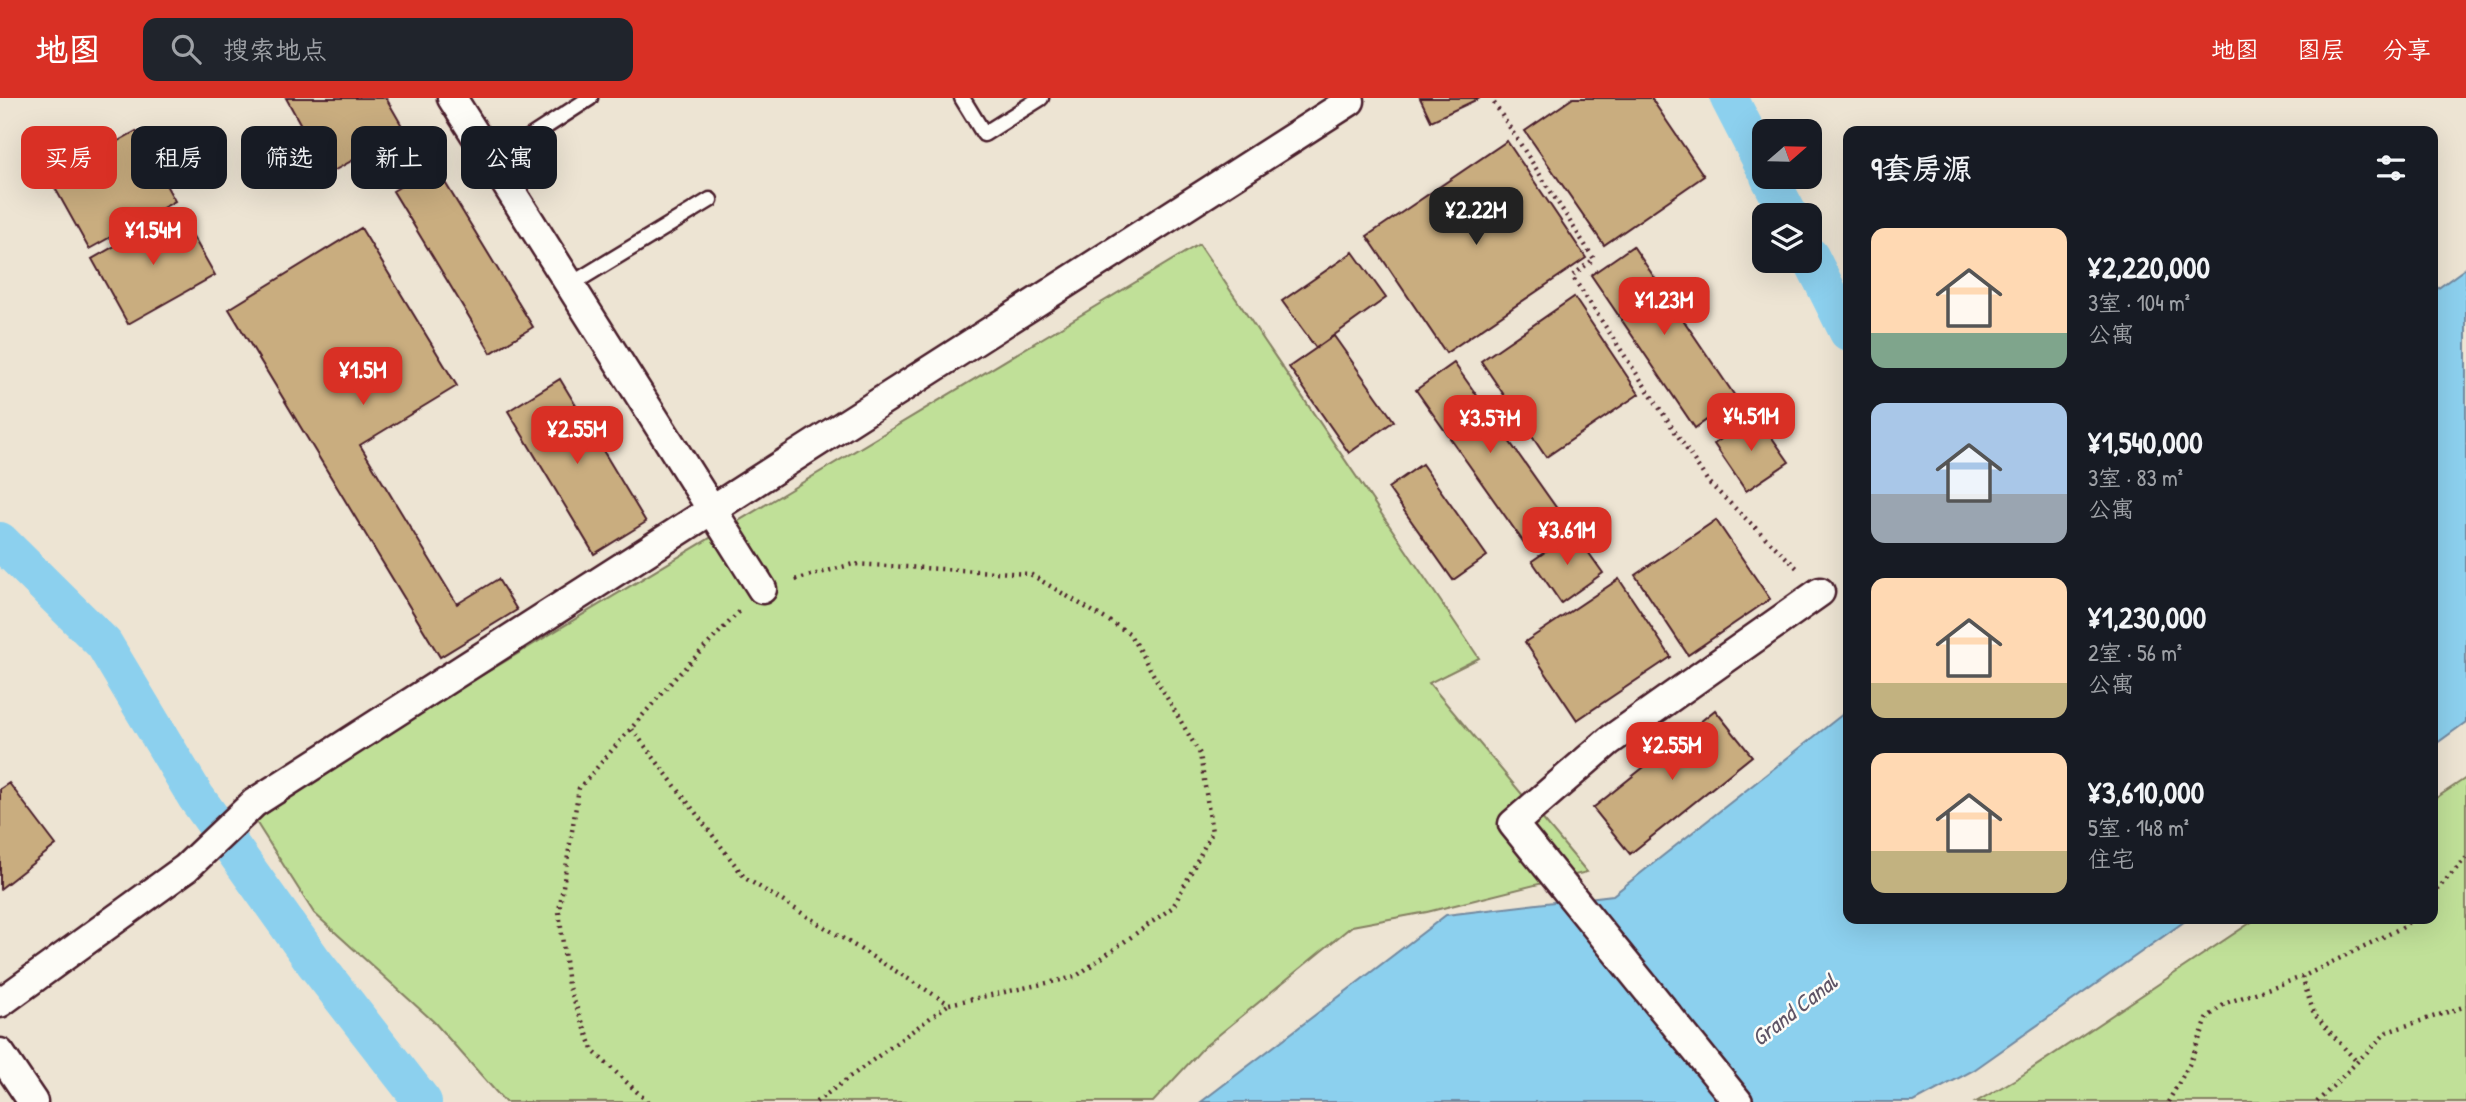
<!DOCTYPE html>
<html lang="zh">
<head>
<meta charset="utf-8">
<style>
	:root { --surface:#171b24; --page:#20242c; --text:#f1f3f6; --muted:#9ea1a6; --accent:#d93025 }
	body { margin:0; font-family:"Patrick Hand","LXGW WenKai TC",sans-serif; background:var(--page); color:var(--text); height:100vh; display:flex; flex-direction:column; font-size:26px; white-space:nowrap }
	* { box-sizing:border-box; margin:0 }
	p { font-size:23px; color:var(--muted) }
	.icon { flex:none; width:38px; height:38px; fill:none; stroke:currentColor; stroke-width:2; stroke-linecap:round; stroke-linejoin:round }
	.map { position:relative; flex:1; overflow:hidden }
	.panel { position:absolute; left:1843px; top:28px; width:595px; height:798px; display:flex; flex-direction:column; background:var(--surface); border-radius:14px; box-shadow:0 7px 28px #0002 }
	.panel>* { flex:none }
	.top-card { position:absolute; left:21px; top:28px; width:665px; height:63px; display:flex; gap:14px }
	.needle { width:46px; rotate:70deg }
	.fabs { position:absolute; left:1752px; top:21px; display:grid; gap:14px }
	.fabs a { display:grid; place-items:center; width:70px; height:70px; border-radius:14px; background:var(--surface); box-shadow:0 7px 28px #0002; font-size:35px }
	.price { position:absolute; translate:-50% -60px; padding:0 16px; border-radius:14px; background:var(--accent); color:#fff; font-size:23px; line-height:46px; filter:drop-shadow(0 2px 4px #0008) }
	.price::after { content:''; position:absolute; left:50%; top:42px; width:21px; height:16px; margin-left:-10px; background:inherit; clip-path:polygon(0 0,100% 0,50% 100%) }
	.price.on { background:#222; color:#fff }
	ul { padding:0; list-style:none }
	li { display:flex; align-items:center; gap:21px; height:175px; padding:0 28px }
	li span { display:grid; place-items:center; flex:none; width:196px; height:140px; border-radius:14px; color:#555 }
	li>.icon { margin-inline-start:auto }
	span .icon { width:84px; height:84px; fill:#fffc; stroke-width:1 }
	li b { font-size:30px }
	h2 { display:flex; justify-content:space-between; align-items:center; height:84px; padding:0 28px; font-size:30px }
	.pill { padding:0 24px; border-radius:14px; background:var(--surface); box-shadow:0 7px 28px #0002; font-size:24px; line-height:63px }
	.pill.on { background:var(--accent); color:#fff }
	header { display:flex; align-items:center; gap:42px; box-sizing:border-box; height:98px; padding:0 35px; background:var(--accent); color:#fff }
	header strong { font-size:33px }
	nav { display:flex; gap:38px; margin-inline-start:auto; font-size:24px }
	.search { width:490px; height:63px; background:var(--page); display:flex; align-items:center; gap:18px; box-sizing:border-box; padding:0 24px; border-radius:14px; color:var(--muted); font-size:26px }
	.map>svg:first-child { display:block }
</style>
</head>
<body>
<header>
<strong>地图</strong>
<div class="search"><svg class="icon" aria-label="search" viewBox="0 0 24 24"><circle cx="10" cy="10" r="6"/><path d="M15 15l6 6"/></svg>搜索地点</div>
<nav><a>地图</a><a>图层</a><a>分享</a></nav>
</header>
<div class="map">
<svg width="2466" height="1004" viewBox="0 0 2466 1004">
	<rect width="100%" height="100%" fill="#ede4d3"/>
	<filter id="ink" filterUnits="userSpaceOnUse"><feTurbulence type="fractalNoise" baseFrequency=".0143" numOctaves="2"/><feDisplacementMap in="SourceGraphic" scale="14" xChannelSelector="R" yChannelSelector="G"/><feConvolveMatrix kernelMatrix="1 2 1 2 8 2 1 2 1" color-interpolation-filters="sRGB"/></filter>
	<g filter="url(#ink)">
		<path fill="#c0e098" stroke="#858062" stroke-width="2" d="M1199,146l280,414 -50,25 158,189 -160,40 -75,14 -148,121 -51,55h-648l-71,-80 -120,-109 -63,-99z
			M2466,680v324h-490l45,-26 235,-157h176l1,-119z"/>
		<path fill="#8cd0ee" stroke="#7289a0" stroke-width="2" d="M2466,170v454l-33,24v-454z
			M1848,612v209h340l-214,151 -60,32h-713l245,-187 167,-20z"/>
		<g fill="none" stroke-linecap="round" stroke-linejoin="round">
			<path stroke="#8cd0ee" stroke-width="38" d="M1729,0l35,68
				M1769,79l20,38
				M1810,158l38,76
				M0,443l104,103 92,153 118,165 109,140"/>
		</g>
		<path fill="#c9ad7f" stroke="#4a1f2b" stroke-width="2" d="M286,0h100l19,33 -77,43z
			M1420,0h60l-49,23z
			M1573,0h78l53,78 -100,69 -79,-114z
			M136,33l39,70 -86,48 -39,-70z
			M1507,43l79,117 -140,95 -79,-117z
			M435,68l98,161 -42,26 -98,-162z
			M178,112l37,65 -87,49 -36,-65z
			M361,130l96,158 -97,59 97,159 41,-25 19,31 -77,47 -211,-348z
			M1633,148l104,153 -42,29 -104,-153z
			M1353,154l33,46 -70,50 -34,-47z
			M1574,199l65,97 -93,63 -65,-96z
			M1334,238l60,85 -45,32 -60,-86z
			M1454,265l111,157 -38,27 -111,-157z
			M560,281l86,143 -52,32 -86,-143z
			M1756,317l33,47 -43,29 -32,-47z
			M1422,366l65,92 -34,24 -65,-92z
			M1716,422l54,79 -82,56 -53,-80z
			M1574,434l29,41 -42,30 -29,-42z
			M1619,481l52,78 -94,63 -52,-78z
			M1715,612l37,46 -122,98 -37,-46z
			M9,685l47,62 -56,44v-100z"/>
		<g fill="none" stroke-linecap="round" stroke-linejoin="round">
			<defs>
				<path id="lane" d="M962,0l22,36 57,-36
					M493,63l97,-63
					M570,187l140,-85"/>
				<path id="street" d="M452,0l310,491
					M0,905l186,-135 68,-65 1096,-702 -1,-3
					M0,955l33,49
					M1738,1004l-225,-278 96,-83 211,-149"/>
			</defs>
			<use href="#lane" stroke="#4a1f2b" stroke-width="19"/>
			<use href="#street" stroke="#4a1f2b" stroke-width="33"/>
			<path stroke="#4a1f2b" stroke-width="4.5" stroke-dasharray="2 5" stroke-linecap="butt" d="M1494,5l100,156 -22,17 137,207 89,86
				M632,631l113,149 204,126 126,-27 98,-70 39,-75 -12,-78 -71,-121 -99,-59 -177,-10 -62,17
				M2432,797l34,-37
				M2302,879l12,37 42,47
				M648,1004l-54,-50 -26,-67 -9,-74 20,-123 98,-112 63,-65
				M816,1004l133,-98
				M2168,1004l21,-37 19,-48 18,-14 76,-26 103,-51 6,-7
				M2317,1004l70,-70 79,-26"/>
			<use href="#lane" stroke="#fdfcf7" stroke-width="14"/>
			<use href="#street" stroke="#fdfcf7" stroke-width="28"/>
		</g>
	</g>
	<g text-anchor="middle" stroke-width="5" stroke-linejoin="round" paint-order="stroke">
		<g font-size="23" font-style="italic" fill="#5e5466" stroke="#fdfcf7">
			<text transform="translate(1794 912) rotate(-38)" y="8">Grand Canal</text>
		</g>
	</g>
</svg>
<div class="fabs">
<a><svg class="needle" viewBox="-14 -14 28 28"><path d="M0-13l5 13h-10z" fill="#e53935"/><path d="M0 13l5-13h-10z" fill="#9ea1a6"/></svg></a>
<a><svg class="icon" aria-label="layers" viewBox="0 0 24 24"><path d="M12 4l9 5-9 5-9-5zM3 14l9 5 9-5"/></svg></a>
</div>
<b class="price on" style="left:1476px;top:149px">¥2.22M</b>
<b class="price" style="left:153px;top:169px">¥1.54M</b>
<b class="price" style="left:1664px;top:239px">¥1.23M</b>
<b class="price" style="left:363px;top:309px">¥1.5M</b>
<b class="price" style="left:1751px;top:355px">¥4.51M</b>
<b class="price" style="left:1490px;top:357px">¥3.57M</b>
<b class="price" style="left:577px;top:368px">¥2.55M</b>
<b class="price" style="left:1567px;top:469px">¥3.61M</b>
<b class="price" style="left:1672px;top:684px">¥2.55M</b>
<div class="top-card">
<a class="pill on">买房</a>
<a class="pill">租房</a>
<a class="pill">筛选</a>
<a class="pill">新上</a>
<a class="pill">公寓</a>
</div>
<section class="panel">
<h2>9套房源<svg class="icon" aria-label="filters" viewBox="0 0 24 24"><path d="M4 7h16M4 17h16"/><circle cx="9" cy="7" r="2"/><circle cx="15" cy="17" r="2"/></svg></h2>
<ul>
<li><span style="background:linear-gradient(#ffd9b3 75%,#7fa58c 0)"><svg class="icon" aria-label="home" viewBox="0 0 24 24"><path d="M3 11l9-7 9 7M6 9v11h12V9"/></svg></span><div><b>¥2,220,000</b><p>3室 · 104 m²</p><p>公寓</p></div></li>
<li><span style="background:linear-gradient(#a9c7e8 65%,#9aa5b1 0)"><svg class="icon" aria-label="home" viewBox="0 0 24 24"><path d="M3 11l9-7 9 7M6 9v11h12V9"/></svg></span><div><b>¥1,540,000</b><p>3室 · 83 m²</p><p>公寓</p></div></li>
<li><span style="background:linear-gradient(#ffd9b3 75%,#c2b280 0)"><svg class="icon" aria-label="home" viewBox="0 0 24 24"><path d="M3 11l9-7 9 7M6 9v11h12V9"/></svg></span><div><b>¥1,230,000</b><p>2室 · 56 m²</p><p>公寓</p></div></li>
<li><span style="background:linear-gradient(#ffd9b3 70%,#c2b280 0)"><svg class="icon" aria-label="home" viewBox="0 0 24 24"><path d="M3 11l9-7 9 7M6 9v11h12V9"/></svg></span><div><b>¥3,610,000</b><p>5室 · 148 m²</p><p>住宅</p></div></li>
</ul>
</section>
</div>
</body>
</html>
